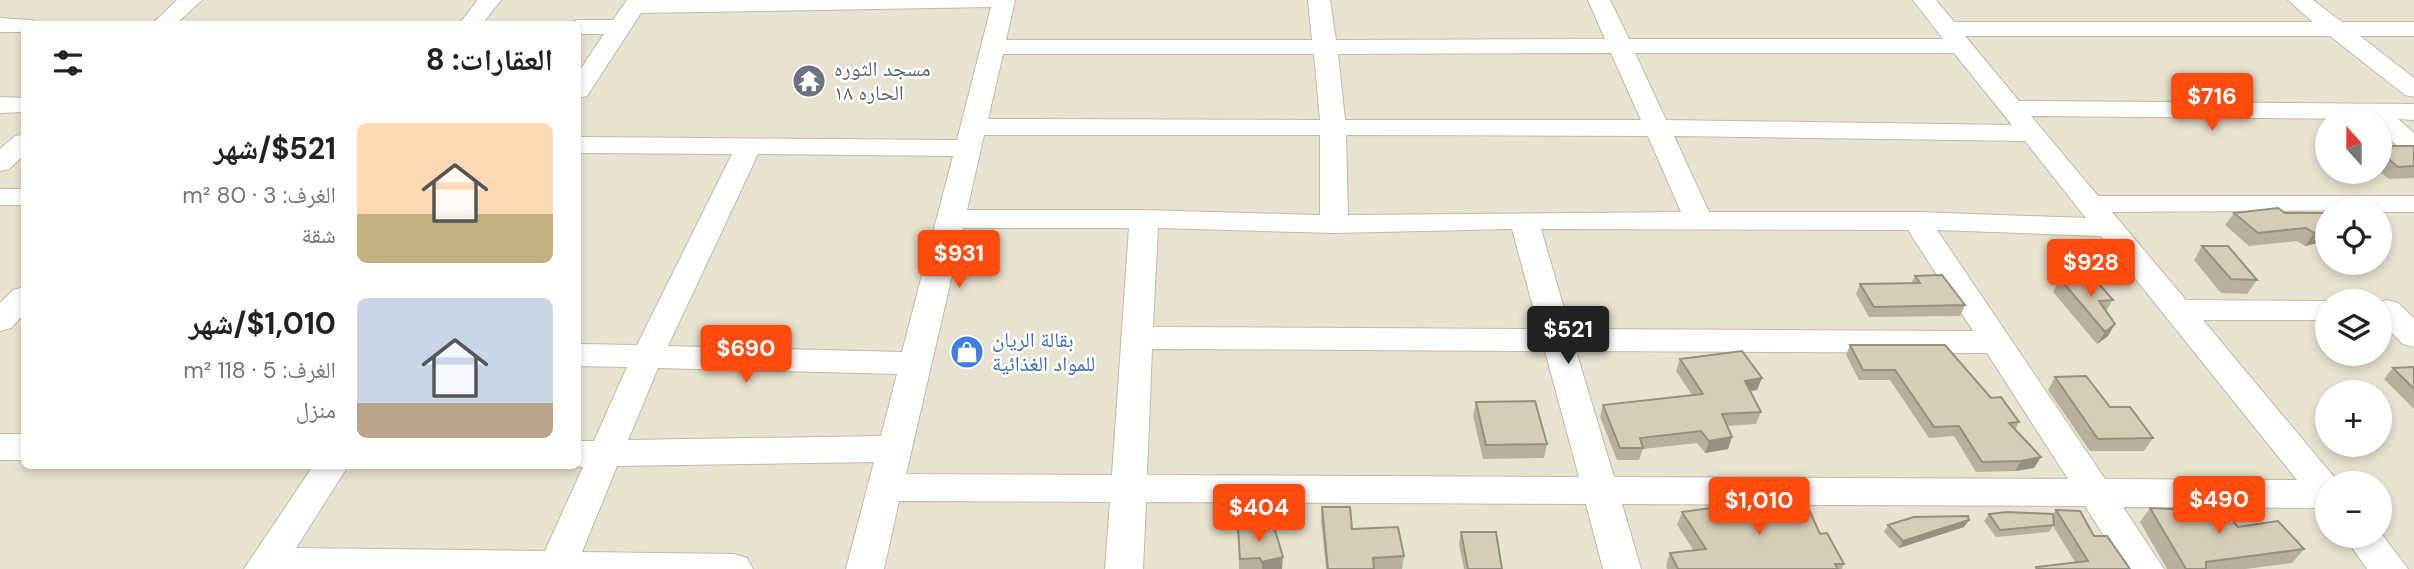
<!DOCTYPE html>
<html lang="ar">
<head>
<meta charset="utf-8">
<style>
	:root { --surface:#fff; --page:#f6f6f6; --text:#222; --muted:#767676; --accent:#ff4b0e }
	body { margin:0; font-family:"DM Sans","Noto Naskh Arabic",sans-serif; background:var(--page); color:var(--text); direction:rtl; height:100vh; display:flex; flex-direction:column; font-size:26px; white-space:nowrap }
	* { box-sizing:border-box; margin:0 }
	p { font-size:23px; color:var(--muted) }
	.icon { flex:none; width:38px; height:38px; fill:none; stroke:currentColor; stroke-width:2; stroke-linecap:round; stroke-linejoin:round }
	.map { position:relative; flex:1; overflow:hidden; direction:ltr }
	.details { position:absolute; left:21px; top:21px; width:560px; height:448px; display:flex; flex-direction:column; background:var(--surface); border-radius:10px; box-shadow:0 4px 10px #0003; direction:rtl }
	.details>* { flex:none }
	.needle { width:46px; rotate:339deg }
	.buttons { position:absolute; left:2315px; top:107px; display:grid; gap:14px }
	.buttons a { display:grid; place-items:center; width:77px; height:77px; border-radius:50%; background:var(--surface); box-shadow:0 4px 10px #0003; font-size:35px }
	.price { position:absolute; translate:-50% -60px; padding:0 16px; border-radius:7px; background:var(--accent); color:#fff; font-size:23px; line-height:46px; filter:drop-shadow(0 2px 4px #0008) }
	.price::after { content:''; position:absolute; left:50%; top:42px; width:21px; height:16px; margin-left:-10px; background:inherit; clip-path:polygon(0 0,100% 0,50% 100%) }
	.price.selected { background:#222; color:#fff }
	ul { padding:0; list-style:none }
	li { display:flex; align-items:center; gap:21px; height:175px; padding:0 28px }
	li span { display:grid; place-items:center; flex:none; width:196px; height:140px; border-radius:10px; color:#555 }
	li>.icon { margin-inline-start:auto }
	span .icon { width:84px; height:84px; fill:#fffc; stroke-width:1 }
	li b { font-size:30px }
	h2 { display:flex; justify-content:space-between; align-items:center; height:84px; padding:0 28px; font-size:30px }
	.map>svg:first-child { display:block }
</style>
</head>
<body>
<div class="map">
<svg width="2414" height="569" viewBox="0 0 2414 569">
	<rect width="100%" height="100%" fill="#f3f0e2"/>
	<path fill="#e8e3d0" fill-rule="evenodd" d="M0,0h2414v569h-2414zM24,24h554v442h-554zM2328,119h52v53h-52zM2328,210h52v52h-52zM2328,301h52v53h-52zM2328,392h52v52h-52zM2328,483h52v53h-52z"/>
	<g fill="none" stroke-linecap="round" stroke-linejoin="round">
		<defs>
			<path id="minor" d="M177,0h25l-26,24h-24z
				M478,0h23l-19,24h-23z
				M627,0h388l-9,40h306l-4,-40h22l6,40 269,-1 -17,-39h22l19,39h314l-30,-39h23l18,22h359l-25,-22h25l29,22h72v14h-54l54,42v19l-9,-2 -75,-59h-365l54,65 395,3v16l-16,-1 16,14v21l-9,-2 -25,-21v-12l-349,-3 67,80h316v16h-34v-2l-268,2 74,88 146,1h-4v19h-125l136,163h-11v25l-205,-1 41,62h-39l-40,-63 -463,-2 19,65h-38l-17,-65 -440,-2 -3,67h-38l5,-67 -211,-1 -15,68h-38l28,-107 -257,4 -35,86 152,2 13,4 6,11h-509l69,-103h35l-52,82 249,3 38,-84 -9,-1h4v-25h16l33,-74 -49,-1v-22l59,1 95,-191 -154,-1v-16l379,3 34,-133 -350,6 -54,83 -9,2v-25l26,-39h-26v-10h-10l10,-4h35zM1611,53l30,67h-296l-7,-66zM1635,53h319l58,72 -346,-5zM1003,54h311l6,66 -332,-1zM984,135h336v80l-176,-5h-177zM1346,135l302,1 33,76 -333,3zM1674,136l351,5 61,77 -169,-6h-208zM758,154l195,2 -51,196 -234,-6zM963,228h166l-17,247 -206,-1zM1158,228l176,5 178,-4 27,100 -386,-2zM1541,229l367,1 65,101 -403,-2zM1937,230l164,6 196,244 -192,-1zM1152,349l393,2 34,126 -432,-2zM1576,351l411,2 81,126 -454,-2zM658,368l239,6 -16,62 -253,4z
				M0,18l32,2 3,4h-11v8h-24z
				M0,97l24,1v14l-24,1z
				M24,134v21l-15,14 -9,2v-22l15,-13z
				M0,189h24v16h-24z
				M24,287v27l-13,14 -11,3v-28l13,-13z
				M2387,300l11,3 16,15v29l-11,-3 -23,-23v-19z
				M0,434h24v26h-24z
				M2380,532l28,37h-41l-23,-33h36z"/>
		</defs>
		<use href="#minor" stroke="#c0b9a4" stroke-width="2"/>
		<use href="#minor" fill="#fff" fill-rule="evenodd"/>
	</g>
	<path fill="#b8b09d" d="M2380,146h34v32l-25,1 -9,-7z
		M2234,213h94v33h-7l-3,-3 -13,3 -8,-5 -48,5 -24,-21z
		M2202,246l55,34 -10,14 -26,-1 -27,-33z
		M1915,276l50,29 -5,11 -91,1 -13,-23 4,-10 51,-1z
		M2060,279l53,21 -7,11 2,25 -11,8 -44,-52z
		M1850,345l141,53 28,24 -4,8 19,38 -19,3 -39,1 -22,-36 -25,2 -39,-58h-31l-13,-25z
		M1680,359l82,19 -5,12 -7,1 11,21 -5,12 -29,2 5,11 -4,12 -23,4 -8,-10 -54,6 -4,11h-22l-17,-43 3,-12 89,-10 -16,-24z
		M2414,367v42l-30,-30 9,-11z
		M2055,377l55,30 43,31 -9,13h-54l-42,-61z
		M1476,402l71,42 -3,14 -61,1 -10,-43z
		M1759,494l61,40 24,30 -2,5h-175l-1,-3 4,-13 24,-2 -17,-26 5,-13 74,-10z
		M1322,507l30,22 52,27 -2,13h-76l-5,-49z
		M2150,508l88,19 66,22 -12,14 -46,6h-79l-27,-47z
		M2056,510l38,26 36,33h-95l1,-2 39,-5 -22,-36 -4,6 -53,5 -12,-16 5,-7h64z
		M1969,520l-5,7 -65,21 -15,-16 4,-7z
		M1238,528l44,41h-43z
		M1461,532l41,37h-38l-5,-25z"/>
	<path fill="#969080" d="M2327,230l-9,13 -13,3 9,-13z
		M2115,324l-7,12 -11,8 8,-12z
		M1762,378l-5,12 -17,3 5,-12z
		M1732,437l-4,12 -23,4 4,-12z
		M2041,457l-7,11 -19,3 6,-10z
		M1969,520l-5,7 -65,21 4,-7z
		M1283,557l-1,12h-20v-7z"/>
	<path fill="#d6cdb7" stroke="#969080" stroke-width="2" d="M2380,146h34v20l-16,1 -18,-15z
		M2278,208l7,5h43v17l-14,3 -8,-5 -48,5 -24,-20z
		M2202,246h26l29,34 -26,-1z
		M1942,275l23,30 -91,2 -14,-23 60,-1 -5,-7z
		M2093,277l20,23 -14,1 16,23 -10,8 -45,-53z
		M1850,345h95l46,53 10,-1 18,25 -10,1 32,34 -20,4 -39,1 -23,-36 -25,1 -39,-57h-32z
		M1742,351l20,27 -17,3 16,31 -39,2 10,23 -23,4 -8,-10 -61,7 3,10h-23l-17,-43 100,-11 -23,-35z
		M2414,367v22l-21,-21z
		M2086,376l24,31h20l23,31 -55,1 -43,-62z
		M1535,401l12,43 -61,1 -10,-43z
		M1759,494h43l18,40 7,-1 17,31h-9l3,5h-160l-8,-16 36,-4 -24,-37 80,-11z
		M2219,505l19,22 40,-6 26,28 -98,13v7h-20l-36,-61 20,1z
		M1322,507h28l2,22 46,-2 6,29 -31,2 1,11h-46z
		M2056,510l24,1 14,25h13l23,33h-93l-1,-2 52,-6z
		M2007,512l46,2 1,11 -54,5 -11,-16z
		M1968,516l1,4 -66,21 -15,-16 26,-8z
		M1274,527l9,30 -21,5 -2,-4 -20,1 -2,-31z
		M1461,532h35l6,37h-34z"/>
	<defs>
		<symbol id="temple-disc" viewBox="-11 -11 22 22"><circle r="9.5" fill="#6b7280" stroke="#fff"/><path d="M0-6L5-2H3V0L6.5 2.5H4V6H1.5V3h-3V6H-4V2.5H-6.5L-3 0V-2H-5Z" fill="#fff"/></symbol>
		<symbol id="shop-disc" viewBox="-11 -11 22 22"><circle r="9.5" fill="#3f7fe0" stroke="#fff"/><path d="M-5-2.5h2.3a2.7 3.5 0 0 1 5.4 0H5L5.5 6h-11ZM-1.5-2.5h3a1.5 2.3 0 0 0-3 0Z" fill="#fff"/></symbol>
	</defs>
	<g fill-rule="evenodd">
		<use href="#temple-disc" x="790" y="62" width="38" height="38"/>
		<use href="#shop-disc" x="948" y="333" width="38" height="38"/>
	</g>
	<g text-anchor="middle" stroke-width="5" stroke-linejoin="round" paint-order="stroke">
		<g font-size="21" fill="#5b616d" stroke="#fff" text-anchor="start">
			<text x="834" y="76">مسجد الثوره<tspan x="834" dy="24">الحاره ١٨</tspan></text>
		</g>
		<g font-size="21" fill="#366cbe" stroke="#fff" text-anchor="start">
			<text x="992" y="347">بقالة الريان<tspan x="992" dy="24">للمواد الغذائية</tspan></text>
		</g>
	</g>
</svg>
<div class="buttons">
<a><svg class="needle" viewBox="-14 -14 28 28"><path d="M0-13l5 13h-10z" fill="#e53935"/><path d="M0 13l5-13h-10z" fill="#767676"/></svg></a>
<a><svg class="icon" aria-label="locate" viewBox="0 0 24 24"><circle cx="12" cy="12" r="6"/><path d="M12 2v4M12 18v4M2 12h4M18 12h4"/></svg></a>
<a><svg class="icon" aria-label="layers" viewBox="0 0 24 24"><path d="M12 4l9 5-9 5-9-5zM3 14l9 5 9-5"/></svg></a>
<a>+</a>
<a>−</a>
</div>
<b class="price" style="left:2212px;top:133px">$716</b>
<b class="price" style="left:959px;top:290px">$931</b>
<b class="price" style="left:2091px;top:299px">$928</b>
<b class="price selected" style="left:1568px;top:366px">$521</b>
<b class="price" style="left:746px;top:385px">$690</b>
<b class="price" style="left:2219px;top:536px">$490</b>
<b class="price" style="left:1759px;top:537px">$1,010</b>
<b class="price" style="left:1259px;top:544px">$404</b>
<section class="details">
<h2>العقارات: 8<svg class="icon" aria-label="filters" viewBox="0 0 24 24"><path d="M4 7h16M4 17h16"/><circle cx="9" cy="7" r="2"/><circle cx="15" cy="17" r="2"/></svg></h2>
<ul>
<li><span style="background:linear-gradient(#ffd9b3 65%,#c2b280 0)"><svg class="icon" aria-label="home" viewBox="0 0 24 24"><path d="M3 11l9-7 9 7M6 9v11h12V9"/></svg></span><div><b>$521/شهر</b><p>الغرف: 3 · 80 m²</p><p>شقة</p></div></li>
<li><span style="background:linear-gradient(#c9d6e8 75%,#b9a48a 0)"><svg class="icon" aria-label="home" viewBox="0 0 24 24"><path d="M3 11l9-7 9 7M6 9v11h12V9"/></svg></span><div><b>$1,010/شهر</b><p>الغرف: 5 · 118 m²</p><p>منزل</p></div></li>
</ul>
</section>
</div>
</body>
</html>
